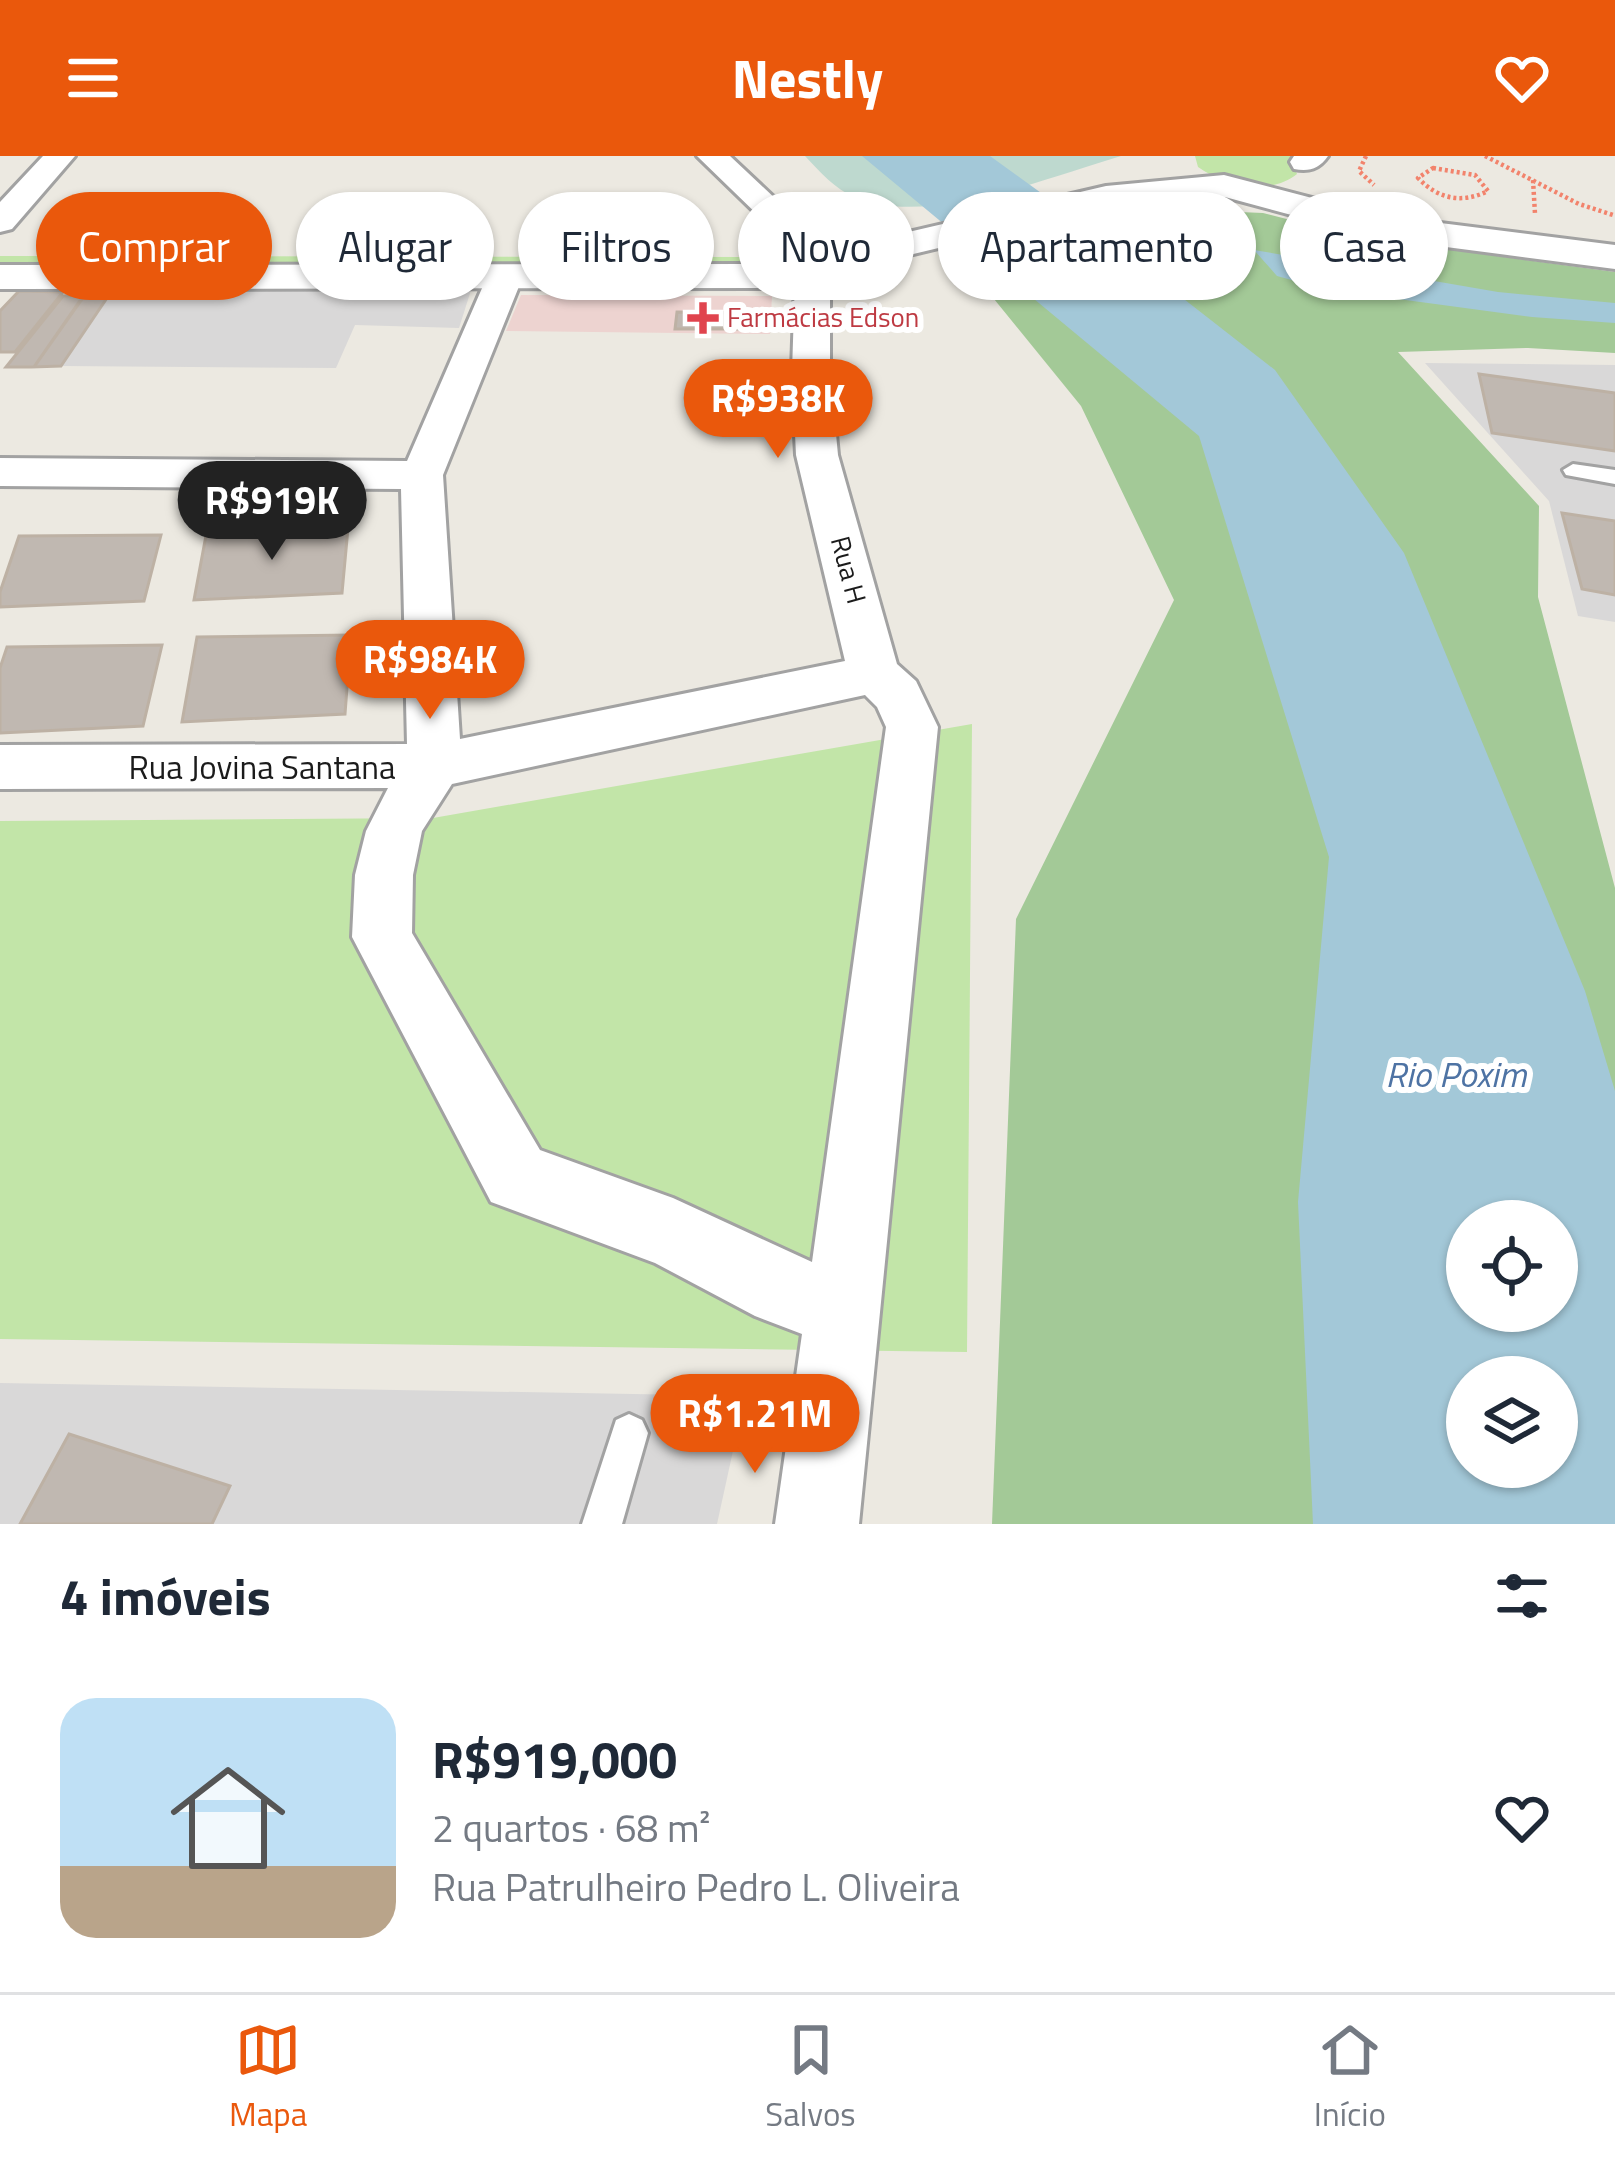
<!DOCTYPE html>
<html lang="pt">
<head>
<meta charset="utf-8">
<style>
	:root { --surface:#fff; --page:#f2f2f3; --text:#1f2937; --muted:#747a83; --line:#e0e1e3; --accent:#ea580c }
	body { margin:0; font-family:"Titillium Web",sans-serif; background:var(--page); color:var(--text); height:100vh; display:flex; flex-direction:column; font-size:45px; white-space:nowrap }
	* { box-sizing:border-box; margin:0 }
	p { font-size:39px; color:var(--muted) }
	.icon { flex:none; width:66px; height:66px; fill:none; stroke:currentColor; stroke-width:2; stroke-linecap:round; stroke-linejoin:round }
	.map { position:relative; height:1368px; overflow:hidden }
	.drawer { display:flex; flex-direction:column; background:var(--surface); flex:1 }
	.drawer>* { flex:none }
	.banner { position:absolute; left:36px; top:36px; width:1545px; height:108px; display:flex; gap:24px }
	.fabs { position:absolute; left:1446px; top:1044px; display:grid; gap:24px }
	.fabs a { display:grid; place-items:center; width:132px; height:132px; border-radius:50%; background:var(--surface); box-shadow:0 3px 9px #0004; font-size:60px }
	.price { position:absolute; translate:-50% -102px; padding:0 27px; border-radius:42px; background:var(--accent); color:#fff; font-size:39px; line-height:78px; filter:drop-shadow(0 3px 6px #0008) }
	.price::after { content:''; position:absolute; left:50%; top:72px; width:36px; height:27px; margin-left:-18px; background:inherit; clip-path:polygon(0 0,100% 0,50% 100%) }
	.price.selected { background:#222; color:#fff }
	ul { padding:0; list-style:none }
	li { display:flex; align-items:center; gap:36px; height:300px; padding:0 60px }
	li+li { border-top:3px solid var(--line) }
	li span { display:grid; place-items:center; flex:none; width:336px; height:240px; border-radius:36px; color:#555 }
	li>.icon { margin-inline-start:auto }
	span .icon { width:144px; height:144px; fill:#fffc; stroke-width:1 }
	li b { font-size:51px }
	h2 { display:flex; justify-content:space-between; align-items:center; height:144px; padding:0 60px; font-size:51px }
	.chip { padding:0 42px; border-radius:54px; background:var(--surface); box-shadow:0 3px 9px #0004; font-size:42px; line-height:108px }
	.chip.selected { background:var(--accent); color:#fff }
	header { display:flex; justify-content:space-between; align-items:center; height:156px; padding:0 60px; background:var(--accent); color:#fff; font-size:54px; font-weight:700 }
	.dock { display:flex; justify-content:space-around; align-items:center; height:168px; border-top:3px solid var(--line); background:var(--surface); font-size:33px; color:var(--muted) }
	.dock a { display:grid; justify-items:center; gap:6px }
	.dock .selected { color:var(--accent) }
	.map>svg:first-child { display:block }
</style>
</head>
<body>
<header><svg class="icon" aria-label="menu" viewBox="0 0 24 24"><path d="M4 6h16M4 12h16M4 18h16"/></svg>Nestly<svg class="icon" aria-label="heart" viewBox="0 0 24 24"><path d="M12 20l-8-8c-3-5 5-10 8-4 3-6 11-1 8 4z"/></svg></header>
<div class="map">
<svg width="1615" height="1368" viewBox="0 0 1615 1368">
	<rect width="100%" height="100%" fill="#ece9e1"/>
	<path fill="#d9d8d8" d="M472,131l-13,41 -104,-3 -19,43 -275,-2 50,-74z
		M1425,207l190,2v257l-37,-6 -29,-115z
		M0,1227l745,13 -28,128h-717z"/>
	<path fill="#edd3d0" d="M521,139l251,1 -2,38 -264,-3z"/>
	<path fill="#c2e5a8" d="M1195,0h95l7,18c-27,22 -73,12 -99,-7z
		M0,100l759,1 -3,10h-756z
		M972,568l-5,628 -967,-13v-518l433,-3z"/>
	<path fill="#a3c997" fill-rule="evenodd" d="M1146,52l117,5 94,24 258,35v81l-87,-5 -130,4 141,154 -1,91 77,291v636h-623l24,-605 158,-319 -93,-194 -100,-123 -7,-25zM1467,1065h90v90h-90zM1467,1221h90v90h-90z"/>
	<path fill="#bed9cf" d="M805,0h316c-72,21 -193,71 -265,42 -21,-9 -36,-26 -51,-42z"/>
	<path fill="#a3c8d8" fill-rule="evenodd" d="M862,0h128l149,108 136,106 129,183 181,438 30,100v433h-302l-15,-322 31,-345 -130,-421zM1467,1065h90v90h-90zM1467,1221h90v90h-90z
		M1254,94l244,42 117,11v20l-83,-6 -208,-28 -47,-13z"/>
	<path fill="#c0b8b1" stroke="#bdb1a4" stroke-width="3" d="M19,135l44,1 -48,60h-15v-41z
		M86,136h25l-50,74 -27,1z
		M85,139l-51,72h-28l57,-71z
		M677,156l99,1 -5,16h-96z
		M1479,218l136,19v58l-123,-18z
		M1562,357l53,8v74l-33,-6z
		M348,372l-6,65 -148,7 13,-70z
		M161,379l-17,66 -144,6v-15l19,-56z
		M351,479l-6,79 -163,8 15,-85z
		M162,489l-19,81 -143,7v-65l7,-21z
		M69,1278l161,52 -18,38h-192z"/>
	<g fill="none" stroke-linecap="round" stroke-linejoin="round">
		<defs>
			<path id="service" d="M1573,308l42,6v14l-49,-9 -3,-5z
				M629,1258l13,6 6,13 -26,91h-40l34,-104z"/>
			<path id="minor" d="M43,0h32l-63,73 -12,3v-30z
				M697,0h33l100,94v121l8,84 59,209 19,17 22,46 -79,797h-84l27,-190 -47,-18 -100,-53 -164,-61 -139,-265 3,-62 11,-44 22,-43 -388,1v-44l407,-1 -6,-255 -401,-3v-28l407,3 79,-182 6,-7h24l6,7 -79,196 17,264 385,-78 -49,-206 -4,-84 4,-119zM865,539l12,12 9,20 -74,535 -139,-64 -133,-48 -128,-217 1,-58 9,-44 30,-47z
				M1294,0h34c-9,13 -19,16 -34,13l-4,-7z"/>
			<path id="tertiary" d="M1224,19l153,40 238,30v24l-238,-31 -152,-41 -119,11 -335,80 -771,1v-24l771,-1 335,-78z"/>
		</defs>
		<use href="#service" stroke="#a2a2a2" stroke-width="6"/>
		<use href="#minor" stroke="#a2a2a2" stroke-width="6"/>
		<use href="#tertiary" stroke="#a2a2a2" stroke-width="6"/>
		<path stroke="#f2836c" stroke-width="4.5" stroke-dasharray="3 3" stroke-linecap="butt" d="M1366,0l-7,15 15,14
			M1485,0l94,48 34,11
			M1433,12l42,7 13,16c-26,13 -50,8 -70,-13z
			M1533,24l2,34"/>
		<use href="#service" fill="#fff" fill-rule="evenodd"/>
		<use href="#minor" fill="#fff" fill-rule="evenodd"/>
		<use href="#tertiary" fill="#fff" fill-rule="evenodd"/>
	</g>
	<path fill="#e0444e" stroke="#fff" stroke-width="4.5" d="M697 144h12v12h12v12h-12v12h-12v-12h-12v-12h12z"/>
	<g text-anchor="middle" stroke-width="12" stroke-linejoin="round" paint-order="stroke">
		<g font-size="27" fill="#be3a42" stroke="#fff" text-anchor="start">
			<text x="727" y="171">Farmácias Edson</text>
		</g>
		<g font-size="27" fill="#1b1b1b" stroke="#fff">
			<text transform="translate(848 414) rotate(75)" y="9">Rua H</text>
		</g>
		<g font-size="33" fill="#1b1b1b" stroke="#fff">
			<text x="262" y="623">Rua Jovina Santana</text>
		</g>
		<g font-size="36" font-style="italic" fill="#4e73a4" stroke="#fff">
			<text x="1456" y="931">Rio Poxim</text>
		</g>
	</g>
</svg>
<div class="fabs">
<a><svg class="icon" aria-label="locate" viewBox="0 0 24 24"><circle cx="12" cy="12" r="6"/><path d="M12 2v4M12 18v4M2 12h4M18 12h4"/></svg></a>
<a><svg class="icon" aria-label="layers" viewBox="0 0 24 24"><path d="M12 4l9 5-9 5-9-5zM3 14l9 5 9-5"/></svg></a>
</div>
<b class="price" style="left:778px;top:305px">R$938K</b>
<b class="price selected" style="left:272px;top:407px">R$919K</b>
<b class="price" style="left:430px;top:566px">R$984K</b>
<b class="price" style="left:755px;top:1320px">R$1.21M</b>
<div class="banner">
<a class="chip selected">Comprar</a>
<a class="chip">Alugar</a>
<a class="chip">Filtros</a>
<a class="chip">Novo</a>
<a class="chip">Apartamento</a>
<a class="chip">Casa</a>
</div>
</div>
<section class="drawer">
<h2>4 imóveis<svg class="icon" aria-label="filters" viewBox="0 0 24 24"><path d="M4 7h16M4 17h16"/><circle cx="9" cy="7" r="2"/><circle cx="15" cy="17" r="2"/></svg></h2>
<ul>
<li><span style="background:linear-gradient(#bfe0f5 70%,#b9a48a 0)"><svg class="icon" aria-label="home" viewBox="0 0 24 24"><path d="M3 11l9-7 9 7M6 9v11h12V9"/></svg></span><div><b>R$919,000</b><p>2 quartos · 68 m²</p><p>Rua Patrulheiro Pedro L. Oliveira</p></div><svg class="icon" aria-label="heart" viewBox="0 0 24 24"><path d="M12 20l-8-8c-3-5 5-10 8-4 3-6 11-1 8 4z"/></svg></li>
</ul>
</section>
<nav class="dock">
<a class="selected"><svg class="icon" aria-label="map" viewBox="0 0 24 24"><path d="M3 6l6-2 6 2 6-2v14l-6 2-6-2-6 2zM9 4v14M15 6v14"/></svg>Mapa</a>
<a><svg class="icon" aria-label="saved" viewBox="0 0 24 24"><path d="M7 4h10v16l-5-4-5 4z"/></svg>Salvos</a>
<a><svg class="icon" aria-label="home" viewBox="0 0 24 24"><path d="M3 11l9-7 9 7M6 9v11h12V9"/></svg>Início</a>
</nav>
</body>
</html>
